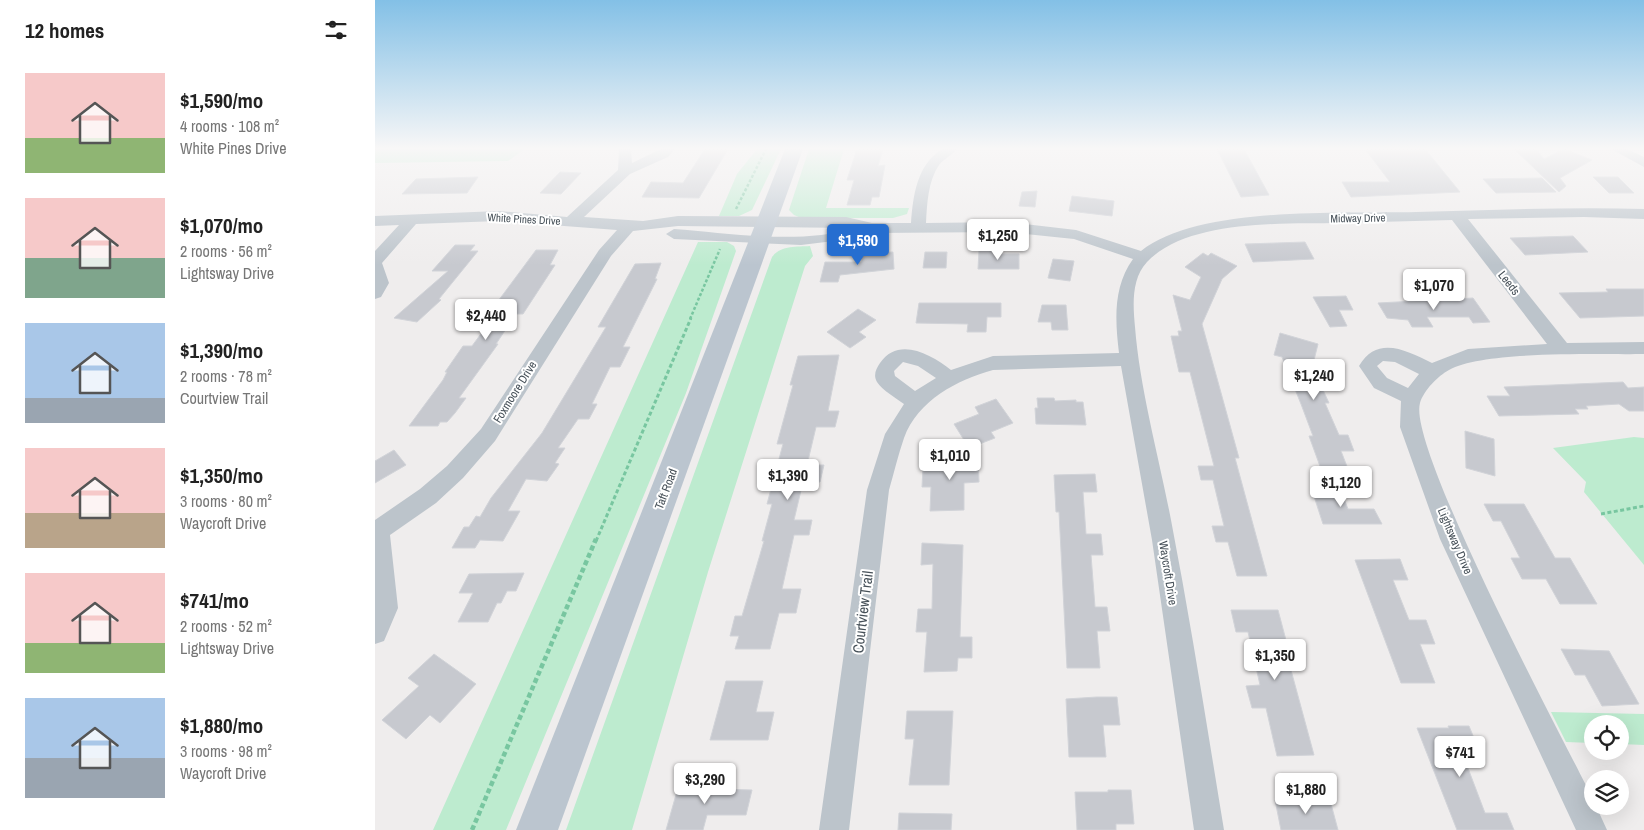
<!DOCTYPE html>
<html lang="en">
<head>
<meta charset="utf-8">
<style>
	:root { --surface:#fff; --page:#f6f6f6; --text:#222; --muted:#767676; --accent:#266ed0 }
	body { margin:0; font-family:"Archivo Narrow",sans-serif; background:var(--page); color:var(--text); height:100vh; display:flex; flex-direction:column; font-size:19px; white-space:nowrap }
	* { box-sizing:border-box; margin:0 }
	p { font-size:16px; color:var(--muted) }
	.icon { flex:none; width:28px; height:28px; fill:none; stroke:currentColor; stroke-width:2; stroke-linecap:round; stroke-linejoin:round }
	.map { position:relative; flex:1; overflow:hidden }
	.drawer { display:flex; flex-direction:column; background:var(--surface); width:375px }
	.drawer>* { flex:none }
	.buttons { position:absolute; left:1209px; top:715px; display:grid; gap:10px }
	.buttons a { display:grid; place-items:center; width:45px; height:45px; border-radius:50%; background:var(--surface); box-shadow:0 5px 20px #0002; font-size:25px }
	.price { position:absolute; translate:-50% -42px; padding:0 11px; border-radius:5px; background:#fff; color:#222; font-size:16px; line-height:32px; filter:drop-shadow(0 1px 2px #0008) }
	.price::after { content:''; position:absolute; left:50%; top:30px; width:15px; height:11px; margin-left:-8px; background:inherit; clip-path:polygon(0 0,100% 0,50% 100%) }
	.price.active { background:var(--accent); color:#fff }
	ul { padding:0; list-style:none }
	li { display:flex; align-items:center; gap:15px; height:125px; padding:0 25px }
	li span { display:grid; place-items:center; flex:none; width:140px; height:100px; border-radius:0px; color:#555 }
	li>.icon { margin-inline-start:auto }
	span .icon { width:60px; height:60px; fill:#fffc; stroke-width:1 }
	li b { font-size:21px }
	h2 { display:flex; justify-content:space-between; align-items:center; height:60px; padding:0 25px; font-size:21px }
	main { display:flex; flex:1; min-height:0 }
	.map>svg:first-child { display:block }
</style>
</head>
<body>
<main>
<section class="drawer">
<h2>12 homes<svg class="icon" aria-label="filters" viewBox="0 0 24 24"><path d="M4 7h16M4 17h16"/><circle cx="9" cy="7" r="2"/><circle cx="15" cy="17" r="2"/></svg></h2>
<ul>
<li><span style="background:linear-gradient(#f6c9c9 65%,#8fb573 0)"><svg class="icon" aria-label="home" viewBox="0 0 24 24"><path d="M3 11l9-7 9 7M6 9v11h12V9"/></svg></span><div><b>$1,590/mo</b><p>4 rooms · 108 m²</p><p>White Pines Drive</p></div></li>
<li><span style="background:linear-gradient(#f6c9c9 60%,#7fa58c 0)"><svg class="icon" aria-label="home" viewBox="0 0 24 24"><path d="M3 11l9-7 9 7M6 9v11h12V9"/></svg></span><div><b>$1,070/mo</b><p>2 rooms · 56 m²</p><p>Lightsway Drive</p></div></li>
<li><span style="background:linear-gradient(#a9c7e8 75%,#9aa5b1 0)"><svg class="icon" aria-label="home" viewBox="0 0 24 24"><path d="M3 11l9-7 9 7M6 9v11h12V9"/></svg></span><div><b>$1,390/mo</b><p>2 rooms · 78 m²</p><p>Courtview Trail</p></div></li>
<li><span style="background:linear-gradient(#f6c9c9 65%,#b9a48a 0)"><svg class="icon" aria-label="home" viewBox="0 0 24 24"><path d="M3 11l9-7 9 7M6 9v11h12V9"/></svg></span><div><b>$1,350/mo</b><p>3 rooms · 80 m²</p><p>Waycroft Drive</p></div></li>
<li><span style="background:linear-gradient(#f6c9c9 70%,#8fb573 0)"><svg class="icon" aria-label="home" viewBox="0 0 24 24"><path d="M3 11l9-7 9 7M6 9v11h12V9"/></svg></span><div><b>$741/mo</b><p>2 rooms · 52 m²</p><p>Lightsway Drive</p></div></li>
<li><span style="background:linear-gradient(#a9c7e8 60%,#9aa5b1 0)"><svg class="icon" aria-label="home" viewBox="0 0 24 24"><path d="M3 11l9-7 9 7M6 9v11h12V9"/></svg></span><div><b>$1,880/mo</b><p>3 rooms · 98 m²</p><p>Waycroft Drive</p></div></li>
</ul>
</section>
<div class="map">
<svg width="1269" height="830" viewBox="0 0 1269 830">
	<rect width="100%" height="100%" fill="#efeded"/>
	<path fill="#bdebcf" d="M0,149h150l-17,12 -133,2z
		M382,149h24l-29,61 -13,6h-20l18,-42z
		M434,149h35l-18,59h83l-2,6 -14,4h-92l-7,-3 -5,-5z
		M323,242h29l7,4 2,5 -50,142 -180,437h-73z
		M435,246l3,10 -8,10 -97,306 -76,258h-66l206,-573c9,-12 25,-10 38,-11z
		M1259,437l10,1v127l-60,-73 2,-10 -33,-34z
		M1176,712l93,2v31l-24,-1v-20h-27l-1,19 -26,-1z"/>
	<path fill="#c7c9cf" stroke="#d1d3d8" d="M330,149h23l-29,49 -57,-1 9,-15 32,1z
		M482,149h26l-5,17 7,-1 -6,32h-7l-2,8h-23l7,-25h-7z
		M842,149h27l25,46 -28,2z
		M990,149h60l35,43 -109,5 -9,-15h48z
		M1139,149h22l8,10 20,-10 28,11 -32,18 6,8 -7,6z
		M185,172l21,1 -20,21 -21,-1z
		M103,177l-11,16 -65,1 14,-15z
		M1218,177h25l16,16h-25z
		M1167,178l14,14 -60,1 -13,-14z
		M662,191l-2,16 -16,-1 3,-14z
		M697,196l42,5 -2,15 -43,-5z
		M1198,236l15,16 -63,3 -15,-17z
		M930,242l9,17 -61,3 -8,-18z
		M80,245h20l-5,6h8l-39,48 2,1 -24,22 -23,-4 54,-47h-16z
		M161,250h22l-8,15h5l-32,49h-7l-20,30h2l-39,54h7l-11,15 -8,9h-7l-2,4h-29l34,-46 4,-8h-2l18,-26h9l22,-30h-7z
		M604,250h17v4h23v15h-41z
		M518,252l1,17 -54,6 -2,7h-18l5,-20h36l1,-8z
		M550,252h22l-1,16h-23z
		M828,253l5,3 3,-3 26,13 -15,13 -20,45 37,134h-4l32,118h-30l-9,-34h-12l-4,-16h12l-11,-46h-12l-3,-14h16l-24,-94h-11l-8,-36h8l-1,-5h4l-9,-36 17,5 11,-23 -16,-10z
		M678,259l21,2 -4,20 -22,-3z
		M286,263l-6,16h2l-34,68h7l-10,20h-10l-18,37h5l-8,15h-11l-20,29h7l-10,15 4,1 -12,17 -21,-2 -18,32h12l-17,30 -23,-1 -5,8h-23l12,-21h5l7,-11 4,1 11,-19 51,-65 64,-106h-8l37,-63z
		M1231,289h38v27l-64,2 -21,-25 49,-1z
		M971,296l7,14h-14l8,16 -17,1 -17,-30z
		M1098,298l17,24 -17,1 -4,-6h-42l6,10h-21l-4,-7 -21,-2 -9,-15z
		M544,303h82v14h-14l-1,15h-19l1,-8 -52,-1z
		M667,305h24l2,25h-16l-1,-8h-13z
		M483,309l18,11 -17,12 7,5 -16,11 -23,-16z
		M905,333l38,11 -8,32 15,-1 7,14 -9,1 6,13h-4l14,32h9l6,16h-13l7,18h-27l-12,-33h4l-12,-32 -19,-47 -8,-2z
		M464,355l-11,56h11l-4,16h-19l-9,38h17l-4,17h-17l-9,38h18l-3,15h-15l-12,54h19l-5,24h-17l-9,36h-35l4,-13h-9l5,-20h7l22,-75h-2l10,-37h-5l16,-60h-6l16,-59h-3l8,-29z
		M1248,382l5,6 16,-1v24h-15l-10,-7 -33,2 2,3h-13l4,5 -80,2 -12,-20h23l-6,-9z
		M662,398h17l1,3 21,-1v2h7l3,23 -50,-1 -1,-16h3z
		M621,399l17,24 -22,9 4,6 -26,10 -15,-24 25,-10 -4,-7z
		M1090,431l29,8 1,37 -29,-8z
		M19,450l12,15 -31,18v-22z
		M603,456l1,26 -15,1v27l-34,1 1,-24h-9l1,-19 7,-1v-9z
		M720,474l2,18h-14l3,42h15l2,21h-12l4,52h12l3,24h-13l3,37h-33l-8,-156h-3l-2,-37z
		M964,486l9,23h26l8,15h-59l-12,-37z
		M1109,504h40l31,54h15l27,46h-37l-14,-25h-24l-11,-21h9l-19,-37h-8z
		M547,543l41,2 -3,92h12v21h-14l-1,13 -33,1 3,-40h-11l2,-23h14l1,-45 -12,1z
		M1025,559l8,21h-15l16,40h17l9,24h-15l15,39h-34l-46,-123z
		M149,573l-8,18h-9l-6,12h-4l-9,19h-30l15,-29h-14l10,-19z
		M856,610h47l13,49h-3l26,96 -37,1 -11,-48h-14l-6,-22 14,-1 -12,-53h-12z
		M1186,649l48,2 30,53 -37,2 -17,-31h-10z
		M59,654l42,30 -36,39 -10,-8 -24,24 -24,-19 37,-34 -11,-8z
		M351,681h37l-7,31h18l-6,28h-58z
		M722,697h20l3,28h-17l3,32h-37l-3,-58z
		M532,711h46l-4,74h-40l5,-46h-9z
		M1073,726h21l12,29h-18l22,58h22l7,17h-57l-40,-102h32z
		M304,784h40l-2,5 35,1 -6,25h-39l-4,15h-37z
		M733,790h23l3,34h-18v6h-39l-2,-38h33z
		M900,800h55l8,30h-57z
		M524,813l53,1 -1,16h-53z"/>
	<g fill="none" stroke-linecap="round" stroke-linejoin="round">
		<path stroke="#78c6a0" stroke-width="2.5" stroke-dasharray="3 2" stroke-linecap="butt" d="M361,209l30,-60
			M315,319l30,-70"/>
		<path stroke="#78c6a0" stroke-width="3" stroke-dasharray="4 2.5" stroke-linecap="butt" d="M1226,514l43,-8
			M221,541l95,-223"/>
		<path stroke="#78c6a0" stroke-width="4.5" stroke-dasharray="5 3" stroke-linecap="butt" d="M97,830l124,-291"/>
		<path fill="#bcc4cb" fill-rule="evenodd" d="M244,149h12l1,14 29,-14h14l-7,8 -38,17 -46,43 59,4 35,-5 168,1 26,6h39c2,-28 6,-58 31,-74h15c-5,6 -13,10 -18,16 -11,16 -12,39 -13,58l81,-1 69,8 65,21c58,-46 201,-37 275,-39 76,-2 152,-5 228,-3v10l-60,-2 -116,2 99,124 77,-1v12c-44,1 -160,-4 -195,16 -11,6 -25,20 -29,33 -13,44 144,338 173,396v7h3l11,24h-31l-136,-291 -40,-112 1,-26 -27,-13 -15,-22c18,-31 47,-16 73,-3l36,-14 79,-5 -95,-124c-37,1 -75,2 -112,3 -56,1 -152,-4 -193,39 -16,17 -14,44 -12,65 5,63 24,130 36,193 20,103 36,207 53,310h-30l-42,-290 -31,-174 -128,4c-36,10 -75,30 -89,68 -6,17 -10,35 -15,52l-40,340h-30l48,-340 18,-56 19,-30c-8,-6 -22,-14 -27,-22 -4,-7 -1,-13 3,-19 18,-27 51,-9 71,7l42,-14 126,-3c-4,-33 -6,-66 14,-94l-59,-20 -67,-7 -135,1 -22,6 -49,6 -127,-6 -8,-5 8,-5c55,4 127,16 180,-1l-176,-2 -45,5 -22,25 -116,185 -32,37 -27,25 -46,32 8,73 -14,33 -9,3v-124l45,-31 27,-23 34,-37 118,-179 18,-20 -118,-9 -83,3 -34,39 7,20 -8,14 -6,2v-48l24,-26 -24,1v-10l124,-5 68,6 51,-47zM1008,361l12,1 24,12 -11,14 -21,-10 -10,-12zM528,362l15,4 18,12 -21,13 -20,-15 -1,-5z
			M1236,149h16l17,8v10z"/>
		<path fill="#bbc5cf" fill-rule="evenodd" d="M410,149h18l-245,681h-42z"/>
	</g>
	<linearGradient id="sky" x2="0" y2="1"><stop stop-color="#83c0e6"/><stop offset="0.56" stop-color="#f8f7f7"/><stop offset="1" stop-color="#f8f7f7" stop-opacity="0"/></linearGradient>
	<rect width="1269" height="265" fill="url(#sky)"/>
	<g text-anchor="middle" stroke-width="4" stroke-linejoin="round" paint-order="stroke">
		<g font-size="11" fill="#465058" stroke="#fff">
			<text transform="translate(983 218) rotate(-1)" y="4">Midway Drive</text>
			<text transform="translate(149 219) rotate(3)" y="4">White Pines Drive</text>
		</g>
		<g font-size="12" fill="#465058" stroke="#fff">
			<text transform="translate(1134 283) rotate(52)" y="4">Leeds</text>
			<text transform="translate(140 392) rotate(-58)" y="4">Foxmoore Drive</text>
			<text transform="translate(291 489) rotate(-69)" y="4">Taft Road</text>
			<text transform="translate(1080 541) rotate(67)" y="4">Lightsway Drive</text>
			<text transform="translate(793 573) rotate(81)" y="4">Waycroft Drive</text>
		</g>
		<g font-size="15" fill="#465058" stroke="#fff">
			<text transform="translate(488 612) rotate(-83)" y="5">Courtview Trail</text>
		</g>
	</g>
</svg>
<div class="buttons">
<a><svg class="icon" aria-label="locate" viewBox="0 0 24 24"><circle cx="12" cy="12" r="6"/><path d="M12 2v4M12 18v4M2 12h4M18 12h4"/></svg></a>
<a><svg class="icon" aria-label="layers" viewBox="0 0 24 24"><path d="M12 4l9 5-9 5-9-5zM3 14l9 5 9-5"/></svg></a>
</div>
<b class="price" style="left:623px;top:261px">$1,250</b>
<b class="price active" style="left:483px;top:266px">$1,590</b>
<b class="price" style="left:1059px;top:311px">$1,070</b>
<b class="price" style="left:111px;top:341px">$2,440</b>
<b class="price" style="left:939px;top:401px">$1,240</b>
<b class="price" style="left:575px;top:481px">$1,010</b>
<b class="price" style="left:413px;top:501px">$1,390</b>
<b class="price" style="left:966px;top:508px">$1,120</b>
<b class="price" style="left:900px;top:681px">$1,350</b>
<b class="price" style="left:1085px;top:778px">$741</b>
<b class="price" style="left:330px;top:805px">$3,290</b>
<b class="price" style="left:931px;top:815px">$1,880</b>
</div>
</main>
</body>
</html>
